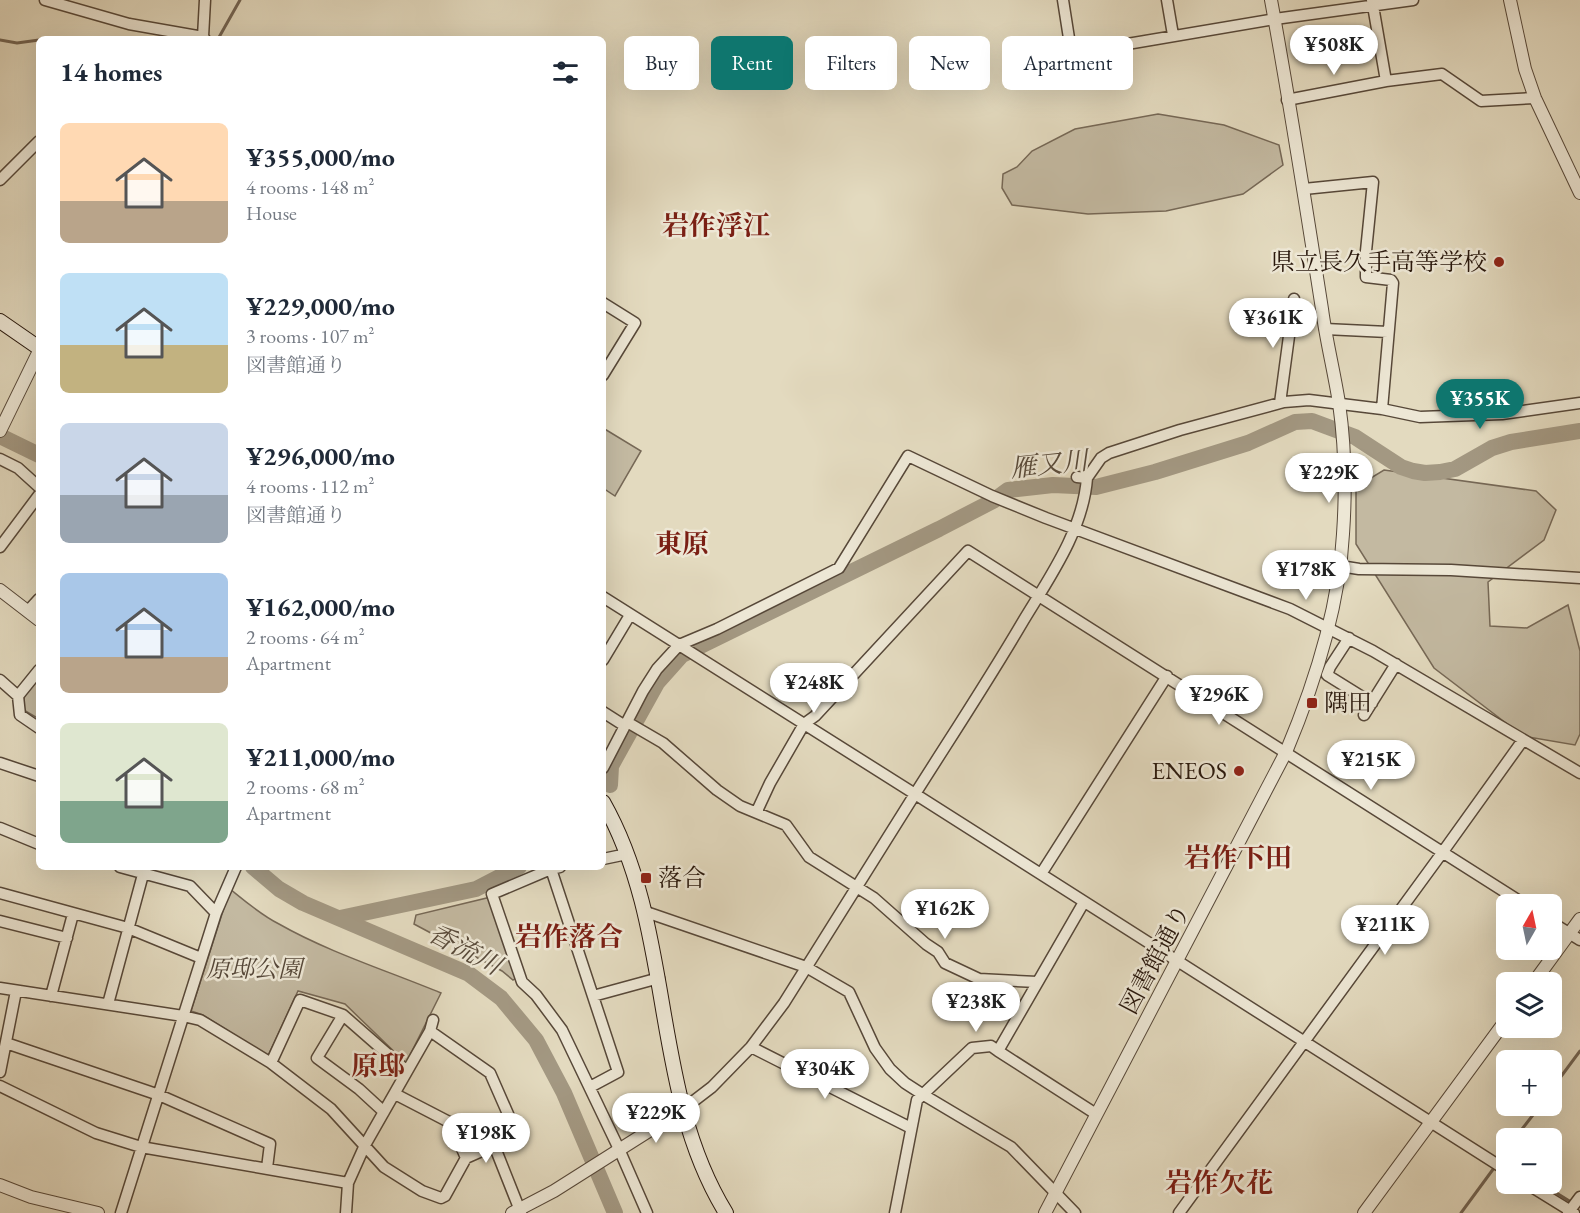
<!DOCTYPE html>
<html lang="en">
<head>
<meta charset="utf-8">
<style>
	:root { --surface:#fff; --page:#f6f6f7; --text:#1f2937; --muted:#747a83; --accent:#0f766e }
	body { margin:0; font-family:"EB Garamond","Noto Serif JP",serif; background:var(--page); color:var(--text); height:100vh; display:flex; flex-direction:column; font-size:22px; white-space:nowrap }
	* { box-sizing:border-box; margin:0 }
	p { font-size:20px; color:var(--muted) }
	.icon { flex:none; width:33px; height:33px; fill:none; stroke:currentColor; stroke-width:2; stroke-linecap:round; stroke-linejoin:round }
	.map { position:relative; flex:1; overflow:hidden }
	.panel { position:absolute; left:36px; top:36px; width:570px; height:834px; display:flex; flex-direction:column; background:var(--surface); border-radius:9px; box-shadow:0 6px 24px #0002 }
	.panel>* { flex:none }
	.top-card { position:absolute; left:624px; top:36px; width:570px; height:54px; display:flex; gap:12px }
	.needle { width:39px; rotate:9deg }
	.fabs { position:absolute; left:1496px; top:894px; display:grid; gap:12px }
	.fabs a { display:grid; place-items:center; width:66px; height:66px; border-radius:9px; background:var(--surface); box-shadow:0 6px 24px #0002; font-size:30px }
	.price { position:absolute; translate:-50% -51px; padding:0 14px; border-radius:21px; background:#fff; color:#222; font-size:20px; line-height:39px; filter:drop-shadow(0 2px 3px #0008) }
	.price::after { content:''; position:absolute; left:50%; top:36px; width:18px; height:14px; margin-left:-9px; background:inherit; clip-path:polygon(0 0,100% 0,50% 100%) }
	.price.active { background:var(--accent); color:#fff }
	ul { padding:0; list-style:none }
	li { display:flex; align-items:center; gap:18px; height:150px; padding:0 24px }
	li span { display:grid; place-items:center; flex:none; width:168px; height:120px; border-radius:9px; color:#555 }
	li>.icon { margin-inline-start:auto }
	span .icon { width:72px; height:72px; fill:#fffc; stroke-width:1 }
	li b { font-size:26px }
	h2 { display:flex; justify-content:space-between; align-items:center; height:72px; padding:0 24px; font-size:26px }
	.pill { padding:0 21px; border-radius:9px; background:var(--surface); box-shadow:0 6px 24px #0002; font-size:21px; line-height:54px }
	.pill.active { background:var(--accent); color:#fff }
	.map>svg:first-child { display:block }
</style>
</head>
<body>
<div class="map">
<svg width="1580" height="1213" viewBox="0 0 1580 1213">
	<rect width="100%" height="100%" fill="#e3dabf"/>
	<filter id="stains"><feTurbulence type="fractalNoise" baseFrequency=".00333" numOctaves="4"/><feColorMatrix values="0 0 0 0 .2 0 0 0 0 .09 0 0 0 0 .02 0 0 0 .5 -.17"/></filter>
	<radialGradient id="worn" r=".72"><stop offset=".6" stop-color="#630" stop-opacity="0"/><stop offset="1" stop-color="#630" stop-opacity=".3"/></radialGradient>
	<path fill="#c3b9a1" stroke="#766856" stroke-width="1.5" d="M1158,114l66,11 55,20 4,20 -40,29 -77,17 -78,3 -76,-9 -10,-17 1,-14 14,-7 15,-16 43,-22z
		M603,428l38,23 -26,45 -12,-8z
		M1384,470l152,21 20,19 -12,30 -56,42 2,44 37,2 41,-23 12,46v83l-5,11 -52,-9 -89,-68 -78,-124v-57z
		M39,677v42l-17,-10 3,-15z
		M230,889c16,13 31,26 49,35 49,28 109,47 162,69l-35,70 -61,-59 -47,-13 -30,65 -65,-41 -12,-4z
		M491,897l25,81 -3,2 -11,-9 -88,-47 2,-9z"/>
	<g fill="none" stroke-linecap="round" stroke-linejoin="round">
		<path stroke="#726453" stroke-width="3" d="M49,39h8
			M218,39l22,-39
			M0,40l17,3 22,-3
			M1551,1090l29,-39
			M1515,1138l25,-32
			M1501,1158l5,-7
			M1499,1160l2,-2 5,3
			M1542,1184l29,18
			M1461,1213l33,-45"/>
		<path stroke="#a39882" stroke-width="16" d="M0,436l39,19
			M610,785l1,-19 46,-83 25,-28 257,-126 54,-28 15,-11 45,-5 43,2 59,-15 93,-29 47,-21 17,-1 43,16 46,30 12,4 12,2 15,-1 15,-3 37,-21 19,-6 69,-11
			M253,867l26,22 24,14 166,71 32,24 35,42 28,53 51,120
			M340,918l136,-29 43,-22"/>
		<defs>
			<path id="minor" d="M45,0l84,24 74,13
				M1063,0l8,51h15l189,-32 138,-19
				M1167,0l6,35
				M1372,0l14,81
				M205,39l-2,-2 2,-37
				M1287,100l99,-19 56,-7 39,27 54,-3
				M0,180l39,-39
				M1304,189l69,-7 -7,69v26l25,3 2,3 -11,126
				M603,303l32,20 -32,52
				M1325,329l63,3
				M1280,403l14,-104
				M0,459l18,9 21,19
				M1077,477l10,1 14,-20 8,-5 71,-23 104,-28 25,-2 73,9 38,8 82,-3 78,-11
				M0,547l39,-52
				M1340,566l19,3 92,1 129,8
				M603,597l312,197c36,-57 73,-113 107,-171 27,-45 61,-92 65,-145
				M28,611l11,-12
				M1349,638l-19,29 -3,8 45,28
				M603,660l27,-45
				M39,670l-21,26 2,19 19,13
				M0,680l18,16
				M603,712l22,14
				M1364,715l32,-51
				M627,722l36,21 54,47 23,16 46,19 23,32 65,41 52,46 12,8 7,11 34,16 58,3
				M0,763l39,13
				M603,768l40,-77 14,-22 22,-24 38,-16 122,-61 69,-112 84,40 54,22 244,91 83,42 207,122
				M757,811l13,-28 34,-59 11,-8 153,-165 556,353
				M0,828l39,16
				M603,859l24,-5
				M120,867l70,19 26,27
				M560,867l-9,2 -59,25 30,88 14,13 26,35 57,119 28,64
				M551,869l67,203 -28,15
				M1041,874l126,-198
				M0,893l128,35 73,30
				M646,912l160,55 43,25 26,56 15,21 15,14 17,11 89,53 64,66
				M0,921l67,17
				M1551,922l29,18
				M0,988l183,28 17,4 71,43 60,46 53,58 38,24 19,7 4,-2 21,-38 45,-20 4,-8 -25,-57 -60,-42
				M51,996l22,-82
				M593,996l66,-18
				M108,1004l37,-137
				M343,1015l-26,43 42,31 25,23
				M6,1043l153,52 111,49 -3,24
				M751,1047l160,81
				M998,1051l98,63
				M271,1063l29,-63 43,15 64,56
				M0,1072l16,-81
				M0,1086l96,47 45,14 207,36
				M395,1094l56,29 15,35
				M682,1110l30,-23 39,-40 33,-44 131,-209 591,376
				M494,1145l27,68
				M1527,1184l47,29
				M121,1213l95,-300 20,-46
				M346,1213l2,-30 17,-38 65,-114 3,-11
				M895,1213l22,-113 55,-52 19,-2 7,5 86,-149
				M1179,1213l263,-360 81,-113
				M1568,1213l12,-16"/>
			<path id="tertiary" d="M1510,0l15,69 10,29 45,95
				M0,431l39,-80
				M0,590l39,30
				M1534,982l46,-63
				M0,1185l31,12 67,16
				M512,1213l42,-22 128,-81
				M1045,1213l241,-461c29,-69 53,-143 57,-218 3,-43 2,-89 -4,-131 -5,-32 -13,-63 -17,-94 -16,-103 -32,-206 -51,-309
				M1364,1213l142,-193"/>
			<path id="secondary" d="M0,321l39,27
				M603,802c73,129 46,286 123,411"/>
		</defs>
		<use href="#minor" stroke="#574839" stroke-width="13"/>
		<use href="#tertiary" stroke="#574839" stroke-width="14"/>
		<use href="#secondary" stroke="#28170c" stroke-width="16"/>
		<use href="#minor" stroke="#ede7d5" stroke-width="10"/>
		<use href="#tertiary" stroke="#ede7d5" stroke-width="12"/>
		<use href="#secondary" stroke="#ede7d5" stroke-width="14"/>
	</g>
	<g fill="#8f2418" stroke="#ede7d5" stroke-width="2">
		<circle cx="1499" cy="262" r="6"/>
		<rect x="1306" y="697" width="12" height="12" rx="3"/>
		<circle cx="1239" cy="771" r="6"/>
		<rect x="640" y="872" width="12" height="12" rx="3"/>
	</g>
	<g text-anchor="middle" stroke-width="5" stroke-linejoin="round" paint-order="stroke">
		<g font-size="24" fill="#28170c" stroke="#ede7d5" text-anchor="end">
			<text x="1487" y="270">県立長久手高等学校</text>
			<text x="1324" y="711" text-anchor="start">隅田</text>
			<text x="1227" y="779">ENEOS</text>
			<text x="658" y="886" text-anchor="start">落合</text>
		</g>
		<g font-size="24" fill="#28170c" stroke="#ede7d5">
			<text transform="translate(1155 959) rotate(-62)" y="8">図書館通り</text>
		</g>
		<g font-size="24" font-style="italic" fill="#564839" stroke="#ede7d5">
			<text x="254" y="977">原邸公園</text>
		</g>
		<g font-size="26" font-style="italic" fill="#594b3b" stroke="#ede7d5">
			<text transform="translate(1049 464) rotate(-6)" y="9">雁又川</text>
			<text transform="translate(465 949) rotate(28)" y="9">香流川</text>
		</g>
		<g font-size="27" font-weight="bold" fill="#7a1f14" stroke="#ede7d5">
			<text x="716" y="235">岩作浮江</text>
			<text x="682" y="553">東原</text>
			<text x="1238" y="867">岩作下田</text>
			<text x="569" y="946">岩作落合</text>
			<text x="378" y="1075">原邸</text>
			<text x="1219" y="1192">岩作欠花</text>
		</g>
	</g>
	<rect width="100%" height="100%" filter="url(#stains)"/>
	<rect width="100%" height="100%" fill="url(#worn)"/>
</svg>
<div class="fabs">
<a><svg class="needle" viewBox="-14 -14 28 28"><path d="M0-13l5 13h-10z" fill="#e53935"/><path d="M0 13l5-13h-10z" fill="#747a83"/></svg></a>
<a><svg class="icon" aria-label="layers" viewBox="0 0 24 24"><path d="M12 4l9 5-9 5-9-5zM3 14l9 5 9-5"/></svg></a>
<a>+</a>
<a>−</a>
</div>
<b class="price" style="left:1334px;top:76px">¥508K</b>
<b class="price" style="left:1273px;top:349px">¥361K</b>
<b class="price active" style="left:1480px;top:430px">¥355K</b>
<b class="price" style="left:1329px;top:504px">¥229K</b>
<b class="price" style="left:1306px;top:601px">¥178K</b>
<b class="price" style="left:814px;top:714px">¥248K</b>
<b class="price" style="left:1219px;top:726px">¥296K</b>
<b class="price" style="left:1371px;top:791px">¥215K</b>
<b class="price" style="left:945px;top:940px">¥162K</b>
<b class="price" style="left:1385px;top:956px">¥211K</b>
<b class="price" style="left:976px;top:1033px">¥238K</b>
<b class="price" style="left:825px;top:1100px">¥304K</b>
<b class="price" style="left:656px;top:1144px">¥229K</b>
<b class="price" style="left:486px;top:1164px">¥198K</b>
<div class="top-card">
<a class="pill">Buy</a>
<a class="pill active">Rent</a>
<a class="pill">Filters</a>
<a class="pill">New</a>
<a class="pill">Apartment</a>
</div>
<section class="panel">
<h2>14 homes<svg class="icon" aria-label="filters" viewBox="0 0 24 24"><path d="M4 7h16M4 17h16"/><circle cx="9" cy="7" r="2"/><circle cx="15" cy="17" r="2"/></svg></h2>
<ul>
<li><span style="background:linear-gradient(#ffd9b3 65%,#b9a48a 0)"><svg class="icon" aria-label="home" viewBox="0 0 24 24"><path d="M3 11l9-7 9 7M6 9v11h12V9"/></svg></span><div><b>¥355,000/mo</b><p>4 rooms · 148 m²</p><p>House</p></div></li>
<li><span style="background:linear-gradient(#bfe0f5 60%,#c2b280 0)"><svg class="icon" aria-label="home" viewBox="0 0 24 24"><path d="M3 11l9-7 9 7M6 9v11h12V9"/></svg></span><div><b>¥229,000/mo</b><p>3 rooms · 107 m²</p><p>図書館通り</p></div></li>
<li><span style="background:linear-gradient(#c9d6e8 60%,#9aa5b1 0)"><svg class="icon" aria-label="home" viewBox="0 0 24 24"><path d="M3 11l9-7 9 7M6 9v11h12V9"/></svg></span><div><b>¥296,000/mo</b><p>4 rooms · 112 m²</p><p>図書館通り</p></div></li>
<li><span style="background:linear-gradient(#a9c7e8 70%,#b9a48a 0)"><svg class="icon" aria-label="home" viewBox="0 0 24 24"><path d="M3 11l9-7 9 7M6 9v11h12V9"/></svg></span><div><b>¥162,000/mo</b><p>2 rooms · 64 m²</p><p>Apartment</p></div></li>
<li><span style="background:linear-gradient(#dfe7d0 65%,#7fa58c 0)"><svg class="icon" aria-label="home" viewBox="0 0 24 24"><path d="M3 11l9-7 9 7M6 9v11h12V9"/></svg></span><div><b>¥211,000/mo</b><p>2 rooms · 68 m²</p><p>Apartment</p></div></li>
</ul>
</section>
</div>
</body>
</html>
